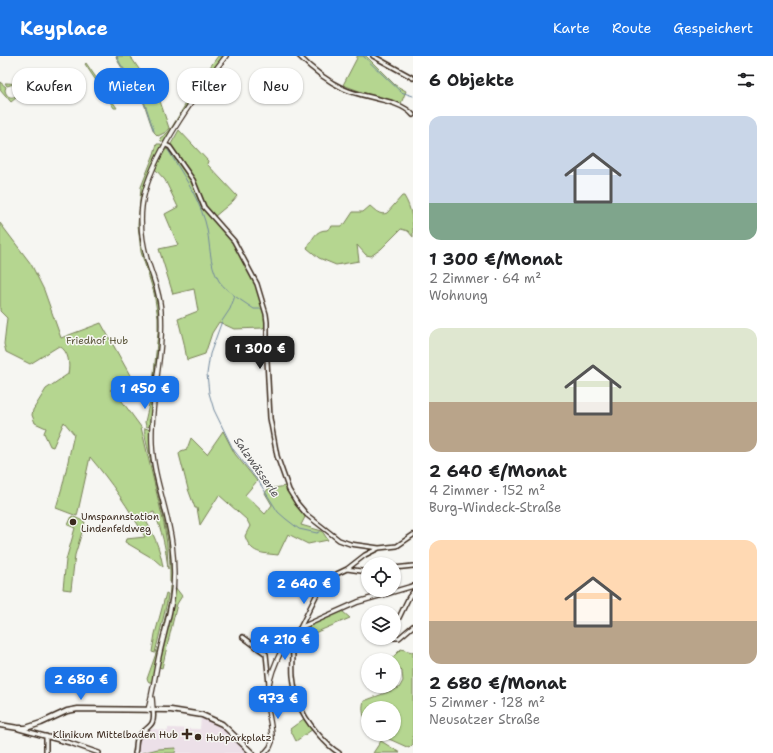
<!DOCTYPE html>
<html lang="de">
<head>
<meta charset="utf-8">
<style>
	:root { --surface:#fff; --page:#f6f6f6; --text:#202124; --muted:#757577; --accent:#1a73e8 }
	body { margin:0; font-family:"Shantell Sans",sans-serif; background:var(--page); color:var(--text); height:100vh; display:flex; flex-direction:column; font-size:15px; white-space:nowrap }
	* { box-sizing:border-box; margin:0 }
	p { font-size:13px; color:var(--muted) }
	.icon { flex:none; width:22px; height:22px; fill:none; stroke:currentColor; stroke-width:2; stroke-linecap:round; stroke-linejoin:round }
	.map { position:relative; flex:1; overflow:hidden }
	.side { display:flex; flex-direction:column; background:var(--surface); width:360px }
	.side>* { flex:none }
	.top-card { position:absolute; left:12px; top:12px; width:341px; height:36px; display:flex; gap:8px }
	.tools { position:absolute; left:361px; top:501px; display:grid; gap:8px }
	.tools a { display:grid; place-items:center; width:40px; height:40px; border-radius:50%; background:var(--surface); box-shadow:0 1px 3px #0004; font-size:20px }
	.price { position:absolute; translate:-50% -34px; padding:0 9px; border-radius:8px; background:var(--accent); color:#fff; font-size:13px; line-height:26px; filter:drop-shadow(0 1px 2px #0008) }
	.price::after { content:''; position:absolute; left:50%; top:24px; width:12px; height:9px; margin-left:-6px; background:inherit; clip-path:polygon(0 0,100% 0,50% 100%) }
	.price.active { background:#222; color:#fff }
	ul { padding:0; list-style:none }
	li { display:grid; align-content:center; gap:8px; height:212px; padding:0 16px }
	li span { display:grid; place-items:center; height:124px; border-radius:12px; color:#555 }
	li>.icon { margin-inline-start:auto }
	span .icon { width:72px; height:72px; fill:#fffc; stroke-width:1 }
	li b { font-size:17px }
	h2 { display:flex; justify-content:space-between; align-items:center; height:48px; padding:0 16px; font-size:17px }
	.chip { padding:0 14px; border-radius:16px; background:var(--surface); box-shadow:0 1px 3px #0004; font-size:14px; line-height:36px }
	.chip.active { background:var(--accent); color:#fff }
	header { display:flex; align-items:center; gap:24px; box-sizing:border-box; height:56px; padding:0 20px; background:var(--accent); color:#fff }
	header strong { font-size:19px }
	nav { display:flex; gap:22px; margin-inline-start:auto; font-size:14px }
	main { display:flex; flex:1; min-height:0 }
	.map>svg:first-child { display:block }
</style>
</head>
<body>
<header>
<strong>Keyplace</strong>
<nav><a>Karte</a><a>Route</a><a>Gespeichert</a></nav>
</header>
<main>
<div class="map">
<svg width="413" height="697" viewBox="0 0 413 697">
	<rect width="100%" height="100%" fill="#f6f6f2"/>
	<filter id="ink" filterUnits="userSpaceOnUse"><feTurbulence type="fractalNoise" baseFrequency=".025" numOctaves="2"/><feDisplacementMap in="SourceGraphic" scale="8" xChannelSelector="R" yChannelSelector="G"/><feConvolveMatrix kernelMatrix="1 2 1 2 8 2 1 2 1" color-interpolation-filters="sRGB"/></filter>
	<g filter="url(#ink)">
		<path fill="#ece0e8" d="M201,660l17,7 10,7 22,23h-75l1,-5h-7l-32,5v-12l2,-5 10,-6 6,-1 13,2v-3l32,1z"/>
		<path fill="#b5d690" stroke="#788057" d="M116,0h14l29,42 10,30 -3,4 -8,4 -4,-4c-6,-14 -9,-30 -17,-44 -6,-12 -18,-20 -21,-32z
			M218,0h6l-59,86 -4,-1 -1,-3 6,-4 6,-7 25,-42z
			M357,0h9l29,29 11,6 -6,15 -57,-21 14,-27z
			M86,7l31,45h-3l-29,-44z
			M0,26l6,5 -1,3c1,6 5,9 11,6l2,-6 -4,-6 -7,2 -2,-3c9,0 15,1 16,11l-10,8 -11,-13z
			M179,74l29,31 -1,3 30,32 -4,5 -19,16 -9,-10 -11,-27 -11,-17 -13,-17z
			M157,88h4l1,4 -11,22 -11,48 1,18 2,11 12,43 5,28 -1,24 -9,83 -2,2 -2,-1 -1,-4 5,-22 3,-17 5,-51v-14l-4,-25 -13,-41 -3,-27 3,-38 13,-33z
			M167,93l14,15 11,17 12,29 29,32 23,42 10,38v4l-3,2 -29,1 -15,-7 -7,11 -7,21 -18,6 -3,-17 -6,-24 20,-8 -4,-22 -21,5 -14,-45 19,-4 -13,-31 13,-7 -13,-27 -10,-11 10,-19z
			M402,140h2c8,13 9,26 9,41l-5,-6 -7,-2 -20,20 -10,7 -5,-1 -9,-10 2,16 -23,4 -17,-7 -12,-10c6,-9 8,-18 20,-18l5,-4h9l4,-2 8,-12h10l7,-6c5,4 10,10 17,7z
			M0,167l31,41 13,26 17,48 40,-15 30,54 -21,13 9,7 22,30 23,97 3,20 1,25c-2,-20 -6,-39 -14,-57l-11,4c10,16 17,32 20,51l-9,-8 -29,-17 1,-3 19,-2c-16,-29 -34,-55 -55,-80l-13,59 -21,-8 7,-24 11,-50 -10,-12 -11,25 -3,-1 -6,-13 2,-5 -11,-5 -3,-8 1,-5 13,-21 22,-15c2,-10 1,-23 -9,-28l-29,18 -24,-12 -2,-8 3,-26 -7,-7z
			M145,372l3,1 2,2 1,20 3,20 16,69 2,43 -2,-1c0,-16 0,-31 -3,-46 -4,-27 -13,-52 -17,-78 -1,-7 -7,-25 -5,-30z
			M223,375l12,23 22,27 -12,14 20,19 7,-9 -7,-12 3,-4 18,-3 6,13 14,16 -5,10 21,6 6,9 -20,4 -20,-10 -10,21c-17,-2 -27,-1 -33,-19l5,-10 -3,-6 -28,-25 -19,30 -3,-17h-2l-7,-19 -9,-35 2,-3 6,-2 4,-11 16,16z
			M72,460l13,6 -10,33 -4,35 -8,-1 3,-29 9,-32 -7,-3z
			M170,530l2,1 -2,17 -17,76 -2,2h-2l-2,-3 12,-34 10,-45z
			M175,531l7,9 -5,8 -15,64 -3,-1 13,-53z
			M166,537l2,1 -1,8 -12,51 -3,-1 3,-18z
			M342,555l8,7 -57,24 -1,-2 10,-11z
			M401,593l11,3 1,-1v93l-4,4 -31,-14h16v-26h-26v18c-4,-7 -7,-17 -4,-25l35,-13 4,-7 -1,-10 -8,-8v-3l-3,-1z
			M305,662l8,11 -17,12 -6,-12z
			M381,685l19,12h-27z
			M176,692l-1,5h-33l16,-4z"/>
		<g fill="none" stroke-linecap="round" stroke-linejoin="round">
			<path stroke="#71889d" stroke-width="1" d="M117,0c3,12 15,20 21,31 7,14 11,30 16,44
				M363,0l38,36 12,4
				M168,94c14,23 29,45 37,71 6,20 3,42 14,60 4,6 11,11 16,15l-5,13 -8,12 -12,33 -3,20 2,19 5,17 19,39 26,33 19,30 8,7 13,10 18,4 3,-1
				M236,241l18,12h8"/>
			<defs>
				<path id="minor" d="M299,0c13,13 28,25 45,33 18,9 56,10 69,26
					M373,0l40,22
					M166,89l4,2 23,33 11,27 30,34 23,43 9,30 1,8v38l3,58 7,38 12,34 8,13 10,12 32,25 11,4 29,4
					M394,512l19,-2
					M347,513l14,2h7
					M300,572l20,-40 6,-9 21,-10 18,-14 14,-7 18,-2 16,-11
					M394,572l15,-31 4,-5
					M243,581l23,17 3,30
					M393,582h6l14,-12
					M288,586l4,3c2,8 0,21 1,31 1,9 3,21 7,30 5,15 26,39 39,47
					M19,673l51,14 29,10
					M46,680v17
					M135,697c2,-5 0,-11 3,-16 8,-11 18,-9 15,-27"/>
				<path id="tertiary" d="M152,642l1,12
					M148,654c5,-18 7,-36 11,-54 4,-19 10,-38 13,-57 3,-18 2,-38 0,-55 -4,-34 -19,-67 -20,-101 -2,-44 12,-87 9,-131 -1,-18 -8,-35 -14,-53 -6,-21 -8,-46 -2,-68 12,-44 53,-99 81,-135
					M265,697l5,-6 2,-5c1,-14 -4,-27 -5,-40 0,-24 15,-64 37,-76l54,-24 55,-16"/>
				<path id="secondary" d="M0,669l18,3h8l15,-5 26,-12 11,-2 93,1 31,5 20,9 30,29"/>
			</defs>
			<use href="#minor" stroke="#3b2a1e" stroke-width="6"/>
			<use href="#tertiary" stroke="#3b2a1e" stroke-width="6"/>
			<use href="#secondary" stroke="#3b2a1e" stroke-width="7"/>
			<use href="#minor" stroke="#f6f6f2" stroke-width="3"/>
			<use href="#tertiary" stroke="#f6f6f2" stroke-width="3.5"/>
			<use href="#secondary" stroke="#f6f6f2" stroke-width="4"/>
		</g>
	</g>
	<g fill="#3b2a1e" stroke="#f6f6f2" stroke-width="1.5">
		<circle cx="73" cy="466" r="4"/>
		<path d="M185 672h4v4h4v4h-4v4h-4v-4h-4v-4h4z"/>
		<circle cx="198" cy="681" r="4"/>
	</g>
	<g text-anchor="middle" stroke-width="3" stroke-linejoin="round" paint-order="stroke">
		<g font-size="10" fill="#5a553a" stroke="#f6f6f2">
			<text x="97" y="288">Friedhof Hub</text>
		</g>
		<g font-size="10" fill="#3b2a1e" stroke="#f6f6f2" text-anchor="start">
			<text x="81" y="464">Umspannstation<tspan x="81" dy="12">Lindenfeldweg</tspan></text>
			<text x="178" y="682" text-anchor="end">Klinikum Mittelbaden Hub</text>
			<text x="206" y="685">Hubparkplatz</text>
		</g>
		<g font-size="11" font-style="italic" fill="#525153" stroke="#f6f6f2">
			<text transform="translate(257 411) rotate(55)" y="4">Salzwässerle</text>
		</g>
	</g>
</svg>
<div class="tools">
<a><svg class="icon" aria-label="locate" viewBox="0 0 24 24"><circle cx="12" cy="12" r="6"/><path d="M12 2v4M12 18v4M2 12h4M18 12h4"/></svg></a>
<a><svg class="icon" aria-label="layers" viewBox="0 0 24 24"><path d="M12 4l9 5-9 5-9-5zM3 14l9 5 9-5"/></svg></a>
<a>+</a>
<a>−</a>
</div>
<b class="price active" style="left:260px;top:314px">1 300 €</b>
<b class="price" style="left:145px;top:354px">1 450 €</b>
<b class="price" style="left:304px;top:549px">2 640 €</b>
<b class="price" style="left:285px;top:605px">4 210 €</b>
<b class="price" style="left:81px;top:645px">2 680 €</b>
<b class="price" style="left:278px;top:664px">973 €</b>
<div class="top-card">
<a class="chip">Kaufen</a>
<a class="chip active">Mieten</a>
<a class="chip">Filter</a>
<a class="chip">Neu</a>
</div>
</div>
<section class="side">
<h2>6 Objekte<svg class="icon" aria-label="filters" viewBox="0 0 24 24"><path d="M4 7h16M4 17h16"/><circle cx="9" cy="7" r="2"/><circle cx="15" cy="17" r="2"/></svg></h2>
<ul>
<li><span style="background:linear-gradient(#c9d6e8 70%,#7fa58c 0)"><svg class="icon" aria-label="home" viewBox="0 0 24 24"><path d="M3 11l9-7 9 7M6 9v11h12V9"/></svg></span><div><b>1 300 €/Monat</b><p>2 Zimmer · 64 m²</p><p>Wohnung</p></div></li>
<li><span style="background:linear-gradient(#dfe7d0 60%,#b9a48a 0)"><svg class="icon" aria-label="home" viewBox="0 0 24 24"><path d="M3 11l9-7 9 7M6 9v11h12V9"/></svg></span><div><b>2 640 €/Monat</b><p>4 Zimmer · 152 m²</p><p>Burg-Windeck-Straße</p></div></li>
<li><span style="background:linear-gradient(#ffd9b3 65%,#b9a48a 0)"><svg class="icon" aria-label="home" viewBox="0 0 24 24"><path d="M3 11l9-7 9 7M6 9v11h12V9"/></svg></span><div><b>2 680 €/Monat</b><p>5 Zimmer · 128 m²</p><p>Neusatzer Straße</p></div></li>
</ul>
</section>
</main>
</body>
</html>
